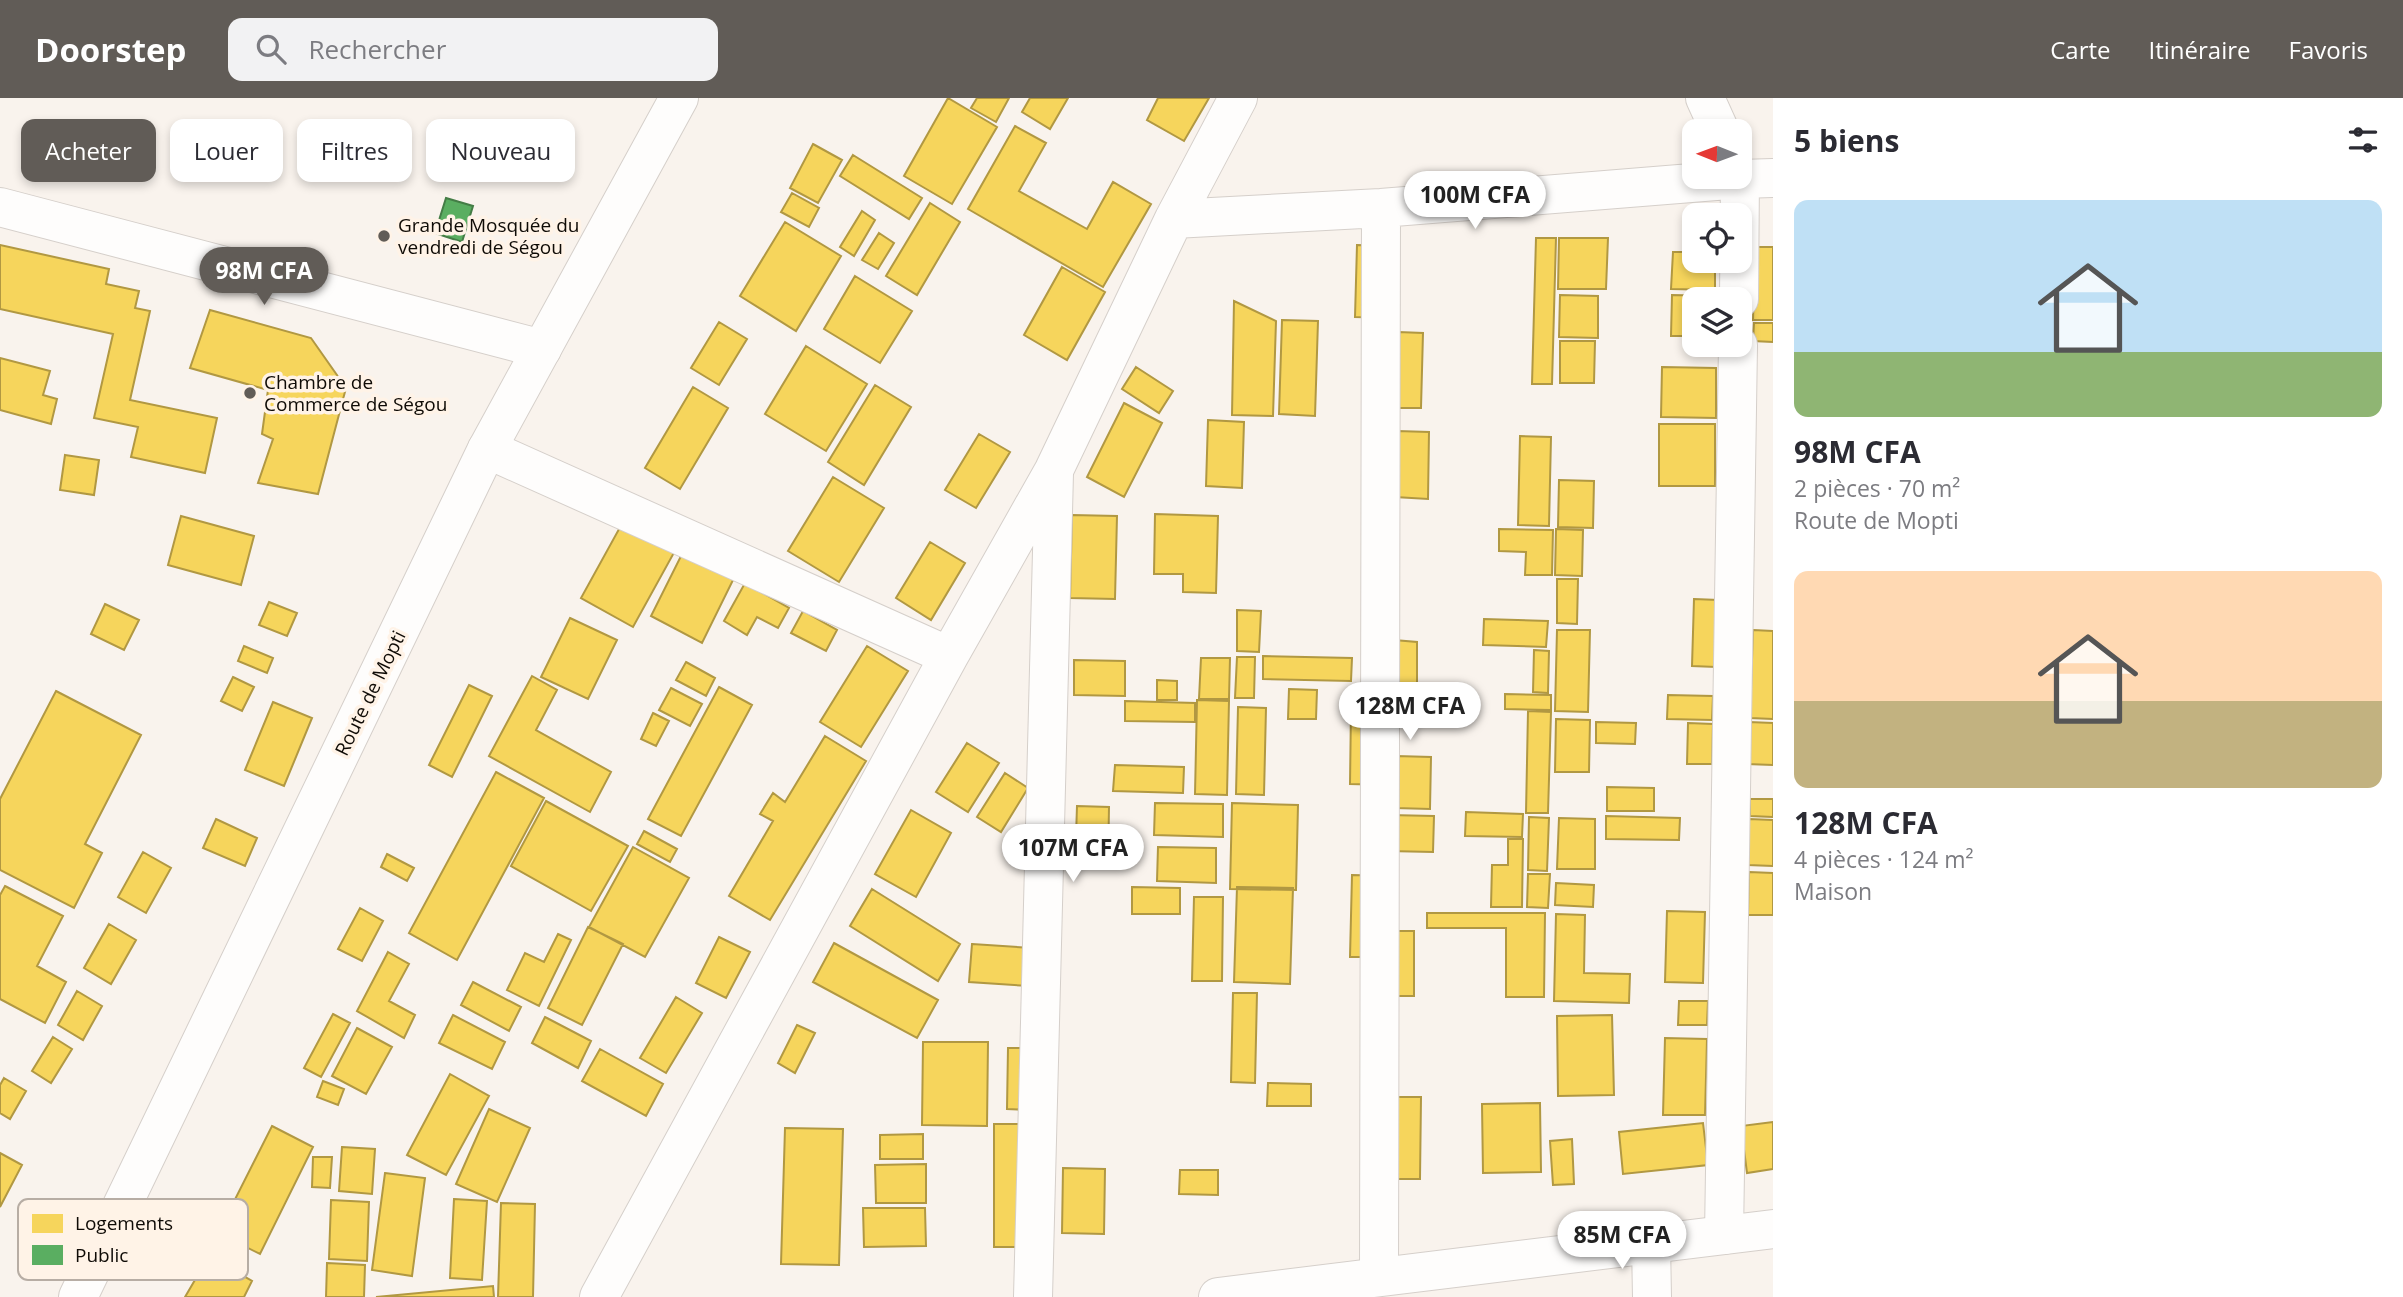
<!DOCTYPE html>
<html lang="fr">
<head>
<meta charset="utf-8">
<style>
	:root { --surface:#fff; --page:#f2f2f3; --text:#2b2b33; --muted:#7c7c81; --accent:#615c57 }
	body { margin:0; font-family:"Open Sans",sans-serif; background:var(--page); color:var(--text); height:100vh; display:flex; flex-direction:column; font-size:26px; white-space:nowrap }
	* { box-sizing:border-box; margin:0 }
	p { font-size:23px; color:var(--muted) }
	.icon { flex:none; width:38px; height:38px; fill:none; stroke:currentColor; stroke-width:2; stroke-linecap:round; stroke-linejoin:round }
	.map { position:relative; flex:1; overflow:hidden }
	.side { display:flex; flex-direction:column; background:var(--surface); width:630px }
	.side>* { flex:none }
	.top-card { position:absolute; left:21px; top:21px; width:665px; height:63px; display:flex; gap:14px }
	.needle { width:46px; rotate:271deg }
	.controls { position:absolute; left:1682px; top:21px; display:grid; gap:14px }
	.controls a { display:grid; place-items:center; width:70px; height:70px; border-radius:14px; background:var(--surface); box-shadow:0 4px 10px #0003; font-size:35px }
	.price { position:absolute; translate:-50% -60px; padding:0 16px; border-radius:24px; background:#fff; color:#222; font-size:23px; line-height:46px; filter:drop-shadow(0 2px 4px #0008) }
	.price::after { content:''; position:absolute; left:50%; top:42px; width:21px; height:16px; margin-left:-10px; background:inherit; clip-path:polygon(0 0,100% 0,50% 100%) }
	.price.active { background:var(--accent); color:#fff }
	ul { padding:0; list-style:none }
	li { display:grid; align-content:center; gap:14px; height:371px; padding:0 21px }
	li span { display:grid; place-items:center; height:217px; border-radius:14px; color:#555 }
	li>.icon { margin-inline-start:auto }
	span .icon { width:126px; height:126px; fill:#fffc; stroke-width:1 }
	li b { font-size:30px }
	h2 { display:flex; justify-content:space-between; align-items:center; height:84px; padding:0 21px; font-size:30px }
	.tag { padding:0 24px; border-radius:14px; background:var(--surface); box-shadow:0 4px 10px #0003; font-size:24px; line-height:63px }
	.tag.active { background:var(--accent); color:#fff }
	header { display:flex; align-items:center; gap:42px; box-sizing:border-box; height:98px; padding:0 35px; background:var(--accent); color:#fff }
	header strong { font-size:33px }
	nav { display:flex; gap:38px; margin-inline-start:auto; font-size:24px }
	.search { width:490px; height:63px; background:var(--page); display:flex; align-items:center; gap:18px; box-sizing:border-box; padding:0 24px; border-radius:14px; color:var(--muted); font-size:26px }
	main { display:flex; flex:1; min-height:0 }
	.map>svg:first-child { display:block }
</style>
</head>
<body>
<header>
<strong>Doorstep</strong>
<div class="search"><svg class="icon" aria-label="search" viewBox="0 0 24 24"><circle cx="10" cy="10" r="6"/><path d="M15 15l6 6"/></svg>Rechercher</div>
<nav><a>Carte</a><a>Itinéraire</a><a>Favoris</a></nav>
</header>
<main>
<div class="map">
<svg width="1773" height="1199" viewBox="0 0 1773 1199">
	<rect width="100%" height="100%" fill="#f9f3ed"/>
	<path fill="#f6d55c" stroke="#b19842" stroke-width="2" d="M948,0l49,29 -45,77 -48,-28z
		M977,0h32l-13,24 -25,-14z
		M1030,0h38l-18,31 -28,-17z
		M1158,0h51l-25,43 -37,-21z
		M1015,28l31,17 -27,48 68,38 26,-47 38,22 -48,83 -135,-78z
		M813,46l29,16 -24,43 -28,-15z
		M853,57l69,43 -13,21 -69,-43z
		M792,95l27,15 -10,19 -28,-15z
		M930,105l30,19 -43,73 -31,-19z
		M862,113l13,9 -21,36 -14,-9z
		M785,124l56,34 -45,75 -56,-35z
		M879,135l15,10 -16,26 -16,-9z
		M1536,140h20l-4,146h-20z
		M1559,140h49l-2,51h-48z
		M0,147l109,24 -3,15 33,7 -4,17 15,3 -20,89 87,18 -12,55 -74,-16 7,-30 -44,-9 19,-84 -113,-25z
		M1357,147l36,1 -2,72 -36,-1z
		M1755,149h18v73h-20z
		M1673,154h21v9h21v29l-44,-1z
		M1062,169l43,25 -38,68 -43,-25z
		M855,178l57,35 -32,52 -56,-34z
		M1560,197l38,1v42l-39,-1z
		M1672,197l44,1 -1,3h-21v37h-23z
		M1234,203l42,20 -3,95 -41,-1z
		M210,212l101,28 35,50 -28,106 -60,-11 15,-44 -11,-5 6,-44 -78,-22z
		M1282,222l36,1 -3,95 -36,-2z
		M719,224l28,17 -28,46 -28,-17z
		M1754,225h19v19l-20,-1z
		M1398,234l25,1 -2,75h-25z
		M1560,243h35l-1,42h-34z
		M806,248l61,38 -41,67 -61,-37z
		M0,260l50,13 -7,24 14,4 -6,25 -51,-14z
		M1136,269l37,24 -14,22 -37,-24z
		M1662,269l54,1v50l-55,-1z
		M875,287l36,22 -47,78 -36,-23z
		M693,289l35,21 -48,81 -35,-21z
		M1124,305l38,20 -38,74 -37,-20z
		M1208,322l36,2 -2,66 -36,-2z
		M1659,326h56v62h-56z
		M1397,333l32,1 -1,67 -33,-2z
		M979,336l31,18 -34,56 -31,-18z
		M1520,338l31,1 -2,89 -31,-1z
		M65,357l34,5 -5,35 -34,-5z
		M833,379l51,31 -45,74 -51,-31z
		M1559,382l35,1 -1,47 -35,-1z
		M1155,416l63,2 -2,77 -33,-1v-18h-29z
		M1072,417l45,1 -2,83 -45,-1z
		M181,418l73,20 -13,49 -73,-20z
		M624,422l52,29 -43,78 -52,-29z
		M1499,431l54,1 -1,45h-27l1,-23 -27,-1z
		M1556,431l27,1 -1,46 -27,-1z
		M930,444l35,21 -34,57 -35,-22z
		M684,452l51,26 -33,67 -51,-27z
		M1557,481h21l-1,45 -20,-1z
		M745,485l44,25 -11,20 -21,-11 -10,18 -23,-14z
		M1694,501l24,1 -2,67 -24,-1z
		M269,504l28,11 -10,23 -28,-11z
		M105,506l34,16 -15,30 -33,-16z
		M1237,512l24,1 -2,41 -22,-1z
		M803,513l34,19 -11,21 -35,-18z
		M570,520l47,22 -29,59 -47,-22z
		M1484,521l64,2 -2,26 -63,-2z
		M1557,532h33l-2,82 -33,-1z
		M1753,532l20,1v88l-23,-1z
		M1394,542l23,2v46l-24,-2z
		M244,548l29,12 -6,15 -29,-12z
		M867,548l41,25 -47,76 -41,-25z
		M1534,552l15,1 -1,42 -15,-1z
		M1263,558l89,2 -1,23 -88,-2z
		M1237,559h18l-1,41h-19z
		M1201,560h29l-1,41h-30z
		M1074,562l51,1v35l-51,-1z
		M686,564l29,16 -9,18 -30,-16z
		M532,578l25,14 -21,40 75,42 -21,40 -101,-56z
		M233,579l21,10 -12,24 -21,-10z
		M1157,582l20,1v19h-20z
		M469,587l23,11 -40,81 -23,-12z
		M719,589l33,18 -71,131 -33,-17z
		M671,590l31,16 -12,22 -31,-16z
		M1289,591l28,1 -1,29h-28z
		M56,593l85,44 -56,109 17,9 -28,55 -74,-38v-71z
		M1395,595l33,1v23l-34,-1z
		M1505,596l46,1v15l-46,-1z
		M1668,597l45,1 -1,24 -45,-1z
		M1197,602l32,1 -2,94 -32,-1z
		M1125,603l70,2v19l-70,-1z
		M273,604l39,16 -28,68 -39,-16z
		M1238,609l28,1 -2,87 -28,-1z
		M1351,610h38l-2,77 -37,-1z
		M1528,613l23,1 -3,101h-22z
		M653,615l16,8 -13,25 -15,-7z
		M1556,621l34,1 -1,52h-34z
		M1596,624l40,1 -1,21 -39,-1z
		M1749,624l24,1v42l-26,-1z
		M1688,625l25,1 -1,40h-25z
		M825,638l41,25 -96,159 -41,-24 44,-75 -13,-7 13,-21 12,9z
		M967,645l32,20 -31,49 -32,-20z
		M1396,658l35,1 -1,52 -35,-1z
		M1115,667l69,2 -1,26 -70,-2z
		M496,674l48,26 -87,162 -48,-27z
		M1005,675l23,15 -27,44 -24,-15z
		M1607,689l47,1v23h-47z
		M1750,701h23v18l-23,-1z
		M546,703l82,45 -37,65 -80,-45z
		M1155,705l68,1v33l-69,-2z
		M1232,705l66,2 -2,85 -66,-1z
		M1077,708l32,1 -1,60h-33z
		M911,712l40,23 -35,64 -41,-23z
		M1466,714l57,2 -1,23 -57,-1z
		M1389,717l45,1 -1,36 -45,-1z
		M1606,718l74,2 -1,22 -73,-1z
		M1529,719l20,1 -2,53 -19,-1z
		M1559,720l36,1v50h-38z
		M216,721l41,19 -12,28 -42,-18z
		M1749,721l24,1v46l-25,-1z
		M644,733l33,18 -7,13 -33,-18z
		M1508,741h15l-1,68h-31l1,-42h16z
		M633,749l56,31 -44,79 -56,-30z
		M1158,749l58,1v35l-59,-2z
		M143,754l28,16 -25,45 -28,-16z
		M387,756l27,14 -7,13 -26,-14z
		M1749,774l24,1v42h-25z
		M1528,776h22l-2,34 -21,-1z
		M1352,777l41,1 -2,81h-41z
		M1556,785l38,2 -1,22 -38,-2z
		M5,788l58,30 -26,50 29,16 -21,41 -45,-24v-104z
		M1132,789l48,1v26h-48z
		M1237,789l56,1 -3,96 -56,-2z
		M872,791l88,55 -22,37 -88,-55z
		M1194,799h29l-1,84h-30z
		M360,810l23,13 -21,40 -24,-12z
		M1667,813l38,1 -2,71 -38,-1z
		M1427,815h118l-1,84h-38v-69h-79z
		M1556,816l29,1 -1,58 46,1 -1,29 -75,-2z
		M109,826l27,16 -25,44 -27,-16z
		M588,829l35,17 -41,81 -34,-17z
		M1393,833h21v65h-21z
		M558,836l13,6 -32,66 -32,-16 18,-37 19,9z
		M719,839l31,15 -24,46 -30,-15z
		M834,845l104,57 -21,38 -104,-56z
		M972,846l59,4 -2,38 -60,-4z
		M388,854l21,12 -20,37 26,14 -11,23 -47,-27z
		M473,884l48,25 -12,24 -48,-26z
		M77,893l25,15 -19,34 -25,-15z
		M1233,895h24l-2,90 -24,-1z
		M676,899l26,16 -36,60 -26,-15z
		M1679,903h29l-1,24h-29z
		M333,916l17,9 -29,54 -17,-9z
		M453,917l52,27 -13,27 -53,-26z
		M1612,917l2,80 -56,1 -1,-80z
		M545,919l46,24 -13,27 -46,-25z
		M797,927l18,8 -20,40 -17,-10z
		M357,930l35,19 -26,47 -34,-18z
		M53,939l19,12 -21,34 -19,-12z
		M1665,940l42,1 -2,76h-42z
		M923,944h65l-1,84 -65,-1z
		M1008,950h24l-1,62 -24,-1z
		M600,951l63,35 -17,32 -64,-35z
		M450,976l39,22 -43,79 -39,-20z
		M4,980l22,13 -16,28 -10,-6v-28z
		M323,983l21,8 -6,16 -21,-8z
		M1268,985l43,1v22h-44z
		M1388,999h33l-1,82h-32z
		M1540,1005l1,69 -58,1 -1,-69z
		M489,1011l41,19 -33,74 -41,-18z
		M1773,1024v47l-26,4 -6,-47z
		M1703,1025l5,42 -85,9 -4,-42z
		M994,1026h32l-1,123h-31z
		M272,1028l41,21 -53,107 -42,-21z
		M785,1030l58,1 -4,136 -58,-1z
		M923,1036v25h-43v-24z
		M1572,1041l2,45 -21,1 -3,-44z
		M342,1049l33,2 -3,45 -33,-3z
		M0,1055l22,12 -22,42z
		M313,1059h19l-2,31 -18,-1z
		M926,1066v39h-50l-1,-38z
		M1063,1070l42,1 -1,65 -42,-1z
		M1180,1072h38v25l-39,-1z
		M385,1075l40,5 -13,98 -40,-6z
		M454,1101l33,2 -5,79 -32,-2z
		M331,1102l38,2 -2,59 -38,-2z
		M501,1105l34,1 -2,93h-35z
		M863,1110h62l1,38 -62,1z
		M209,1158l43,25 -8,16h-59z
		M327,1165l38,2 -1,32h-38z
		M493,1188l1,11h-118z"/>
	<path fill="#5aae61" stroke="#447d46" stroke-width="2" d="M446,100l27,8 -11,36 -27,-9z"/>
	<g fill="none" stroke-linecap="round" stroke-linejoin="round">
		<defs>
			<path id="minor" d="M1705,0l15,33
				M0,109l542,142
				M1174,121l207,-11 360,-29 32,-1
				M1739,201l1,-123
				M487,351l462,207
				M1724,1137l14,-890
				M1651,1146l1,53
				M1379,1178l2,-1068
				M599,1199l350,-641 105,-186 120,-251 64,-121
				M1033,1199l21,-824"/>
			<path id="tertiary" d="M1218,1199l555,-68"/>
			<path id="trunk" d="M78,1199l409,-848 192,-351"/>
		</defs>
		<use href="#minor" stroke="#d5cfca" stroke-width="40"/>
		<use href="#tertiary" stroke="#d5cfca" stroke-width="40"/>
		<use href="#trunk" stroke="#d5cfca" stroke-width="40"/>
		<use href="#minor" stroke="#fefdfc" stroke-width="38"/>
		<use href="#tertiary" stroke="#fefdfc" stroke-width="38"/>
		<use href="#trunk" stroke="#fefdfc" stroke-width="38"/>
	</g>
	<g fill="#615c57" stroke="#fff3e7" stroke-width="2.5">
		<circle cx="384" cy="138" r="7"/>
		<circle cx="250" cy="295" r="7"/>
	</g>
	<g text-anchor="middle" stroke-width="7" stroke-linejoin="round" paint-order="stroke">
		<g font-size="19" fill="#0f0b06" stroke="#fff3e7" text-anchor="start">
			<text x="398" y="134">Grande Mosquée du<tspan x="398" dy="22">vendredi de Ségou</tspan></text>
			<text x="264" y="291">Chambre de<tspan x="264" dy="22">Commerce de Ségou</tspan></text>
		</g>
		<g font-size="19" fill="#0f0b06" stroke="#fff3e7">
			<text transform="translate(370 595) rotate(-64)" y="7">Route de Mopti</text>
		</g>
	</g>
	<rect x="18" y="1101" width="230" height="81" rx="10" fill="#fff3e7" stroke="#b7ada4" stroke-width="2"/>
	<rect x="32" y="1116" width="31" height="19" fill="#f6d55c"/>
	<rect x="32" y="1147" width="31" height="20" fill="#5aae61"/>
	<g font-size="19" fill="#0f0b06">
		<text x="75" y="1132">Logements</text>
		<text x="75" y="1164">Public</text>
	</g>
</svg>
<div class="controls">
<a><svg class="needle" viewBox="-14 -14 28 28"><path d="M0-13l5 13h-10z" fill="#e53935"/><path d="M0 13l5-13h-10z" fill="#7c7c81"/></svg></a>
<a><svg class="icon" aria-label="locate" viewBox="0 0 24 24"><circle cx="12" cy="12" r="6"/><path d="M12 2v4M12 18v4M2 12h4M18 12h4"/></svg></a>
<a><svg class="icon" aria-label="layers" viewBox="0 0 24 24"><path d="M12 4l9 5-9 5-9-5zM3 14l9 5 9-5"/></svg></a>
</div>
<b class="price" style="left:1475px;top:133px">100M CFA</b>
<b class="price active" style="left:264px;top:209px">98M CFA</b>
<b class="price" style="left:1410px;top:644px">128M CFA</b>
<b class="price" style="left:1073px;top:786px">107M CFA</b>
<b class="price" style="left:1622px;top:1173px">85M CFA</b>
<div class="top-card">
<a class="tag active">Acheter</a>
<a class="tag">Louer</a>
<a class="tag">Filtres</a>
<a class="tag">Nouveau</a>
</div>
</div>
<section class="side">
<h2>5 biens<svg class="icon" aria-label="filters" viewBox="0 0 24 24"><path d="M4 7h16M4 17h16"/><circle cx="9" cy="7" r="2"/><circle cx="15" cy="17" r="2"/></svg></h2>
<ul>
<li><span style="background:linear-gradient(#bfe0f5 70%,#8fb573 0)"><svg class="icon" aria-label="home" viewBox="0 0 24 24"><path d="M3 11l9-7 9 7M6 9v11h12V9"/></svg></span><div><b>98M CFA</b><p>2 pièces · 70 m²</p><p>Route de Mopti</p></div></li>
<li><span style="background:linear-gradient(#ffd9b3 60%,#c2b280 0)"><svg class="icon" aria-label="home" viewBox="0 0 24 24"><path d="M3 11l9-7 9 7M6 9v11h12V9"/></svg></span><div><b>128M CFA</b><p>4 pièces · 124 m²</p><p>Maison</p></div></li>
</ul>
</section>
</main>
</body>
</html>
